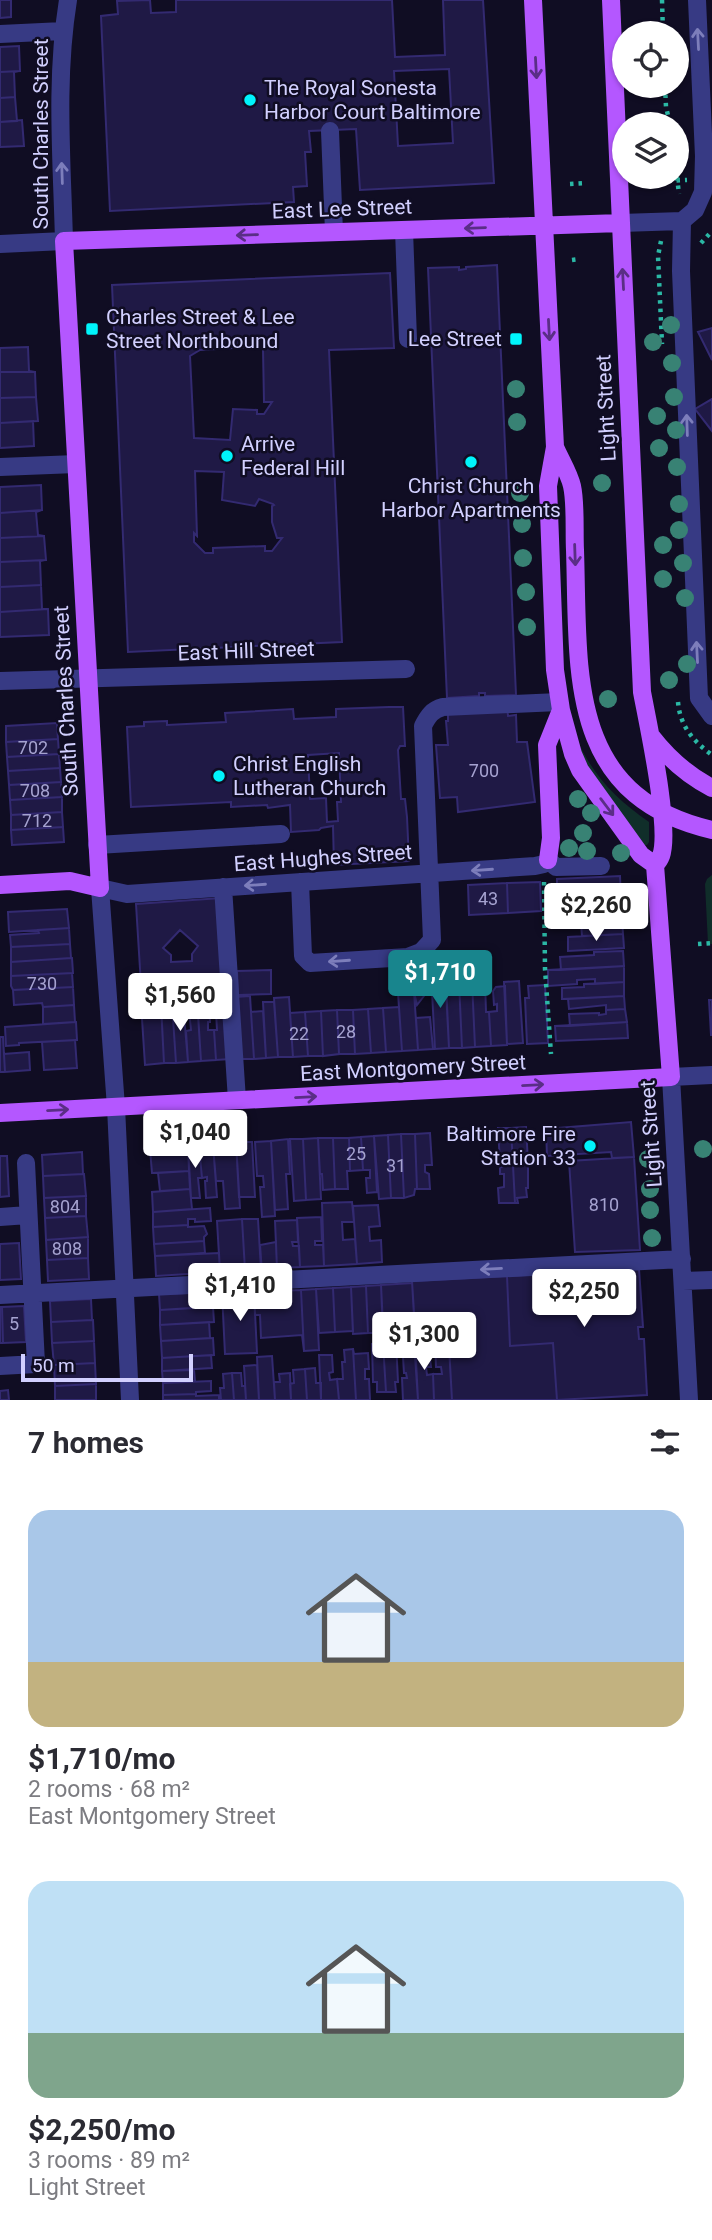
<!DOCTYPE html>
<html lang="en">
<head>
<meta charset="utf-8">
<style>
	:root { --surface:#fff; --page:#f2f2f3; --text:#2b2b33; --muted:#7c7c81; --accent:#18858d }
	body { margin:0; font-family:Roboto,sans-serif; background:var(--page); color:var(--text); height:100vh; display:flex; flex-direction:column; font-size:26px; white-space:nowrap }
	* { box-sizing:border-box; margin:0 }
	p { font-size:23px; color:var(--muted) }
	.icon { flex:none; width:38px; height:38px; fill:none; stroke:currentColor; stroke-width:2; stroke-linecap:round; stroke-linejoin:round }
	.map { position:relative; height:1400px; overflow:hidden }
	.panel { display:flex; flex-direction:column; background:var(--surface); flex:1 }
	.panel>* { flex:none }
	.tools { position:absolute; left:612px; top:21px; display:grid; gap:14px }
	.tools a { display:grid; place-items:center; width:77px; height:77px; border-radius:50%; background:var(--surface); box-shadow:0 2px 5px #0004; font-size:35px }
	.scale { position:absolute; left:21px; bottom:18px; width:172px; box-sizing:border-box; padding-left:7px; border:4px solid #d2d0ff; border-top:0; font-size:19px; line-height:24px; white-space:nowrap; color:#d2d0ff; -webkit-text-stroke:5px #100d23; paint-order:stroke }
	.price { position:absolute; translate:-50% -60px; padding:0 16px; border-radius:7px; background:#fff; color:#222; font-size:23px; line-height:46px; filter:drop-shadow(0 2px 4px #0008) }
	.price::after { content:''; position:absolute; left:50%; top:42px; width:21px; height:16px; margin-left:-10px; background:inherit; clip-path:polygon(0 0,100% 0,50% 100%) }
	.price.selected { background:var(--accent); color:#fff }
	ul { padding:0; list-style:none }
	li { display:grid; align-content:center; gap:14px; height:371px; padding:0 28px }
	li span { display:grid; place-items:center; height:217px; border-radius:21px; color:#555 }
	li>.icon { margin-inline-start:auto }
	span .icon { width:126px; height:126px; fill:#fffc; stroke-width:1 }
	li b { font-size:30px }
	h2 { display:flex; justify-content:space-between; align-items:center; height:84px; padding:0 28px; font-size:30px }
	.map>svg:first-child { display:block }
</style>
</head>
<body>
<div class="map">
<svg width="712" height="1400" viewBox="0 0 712 1400">
	<rect width="100%" height="100%" fill="#100d23"/>
	<path fill="#102e2a" d="M577,739c15,36 40,61 72,83v20l-2,3h-2l-60,-78z
		M712,875v69h-4l-3,-60 2,-5z"/>
	<path fill="#1f1945" stroke="#332a71" stroke-width="2" fill-rule="evenodd" d="M0,0h11v17l-11,1z
		M150,0l1,13 25,-1v-12h216l3,57 50,-2 -2,-55h40l11,183 -134,7 -4,-61 -47,2 2,21h-6l2,34 -14,1 1,15 -184,9 -9,-195 17,-2 -1,-13zM449,69l4,74 -55,3 -4,-75z
		M19,46l1,25 -20,1v-25z
		M20,71l-6,1 1,25 -15,1v-26z
		M15,97l2,24 -17,1v-24z
		M22,120l2,26 -24,1v-25z
		M497,265l19,430 -31,1v-3h-6v3l-32,2 -19,-430 31,-1v3l7,-1v-2z
		M390,273l4,75 -65,2 13,292 -214,10 -16,-367zM257,338l8,6 1,5h-3l1,53h8l-8,12h-7v-4l-24,-1 -3,31 -36,-2 -4,-82 10,-6 50,-3v-7zM195,471l29,1 -2,28 33,6 4,-7 14,5 1,1 -2,1v16l5,16h5l-10,13h-7v-5l-52,2v5h-8l-11,-11v-9l3,3z
		M712,328v32l-14,-28z
		M28,347l1,24 6,1h-35v-24z
		M0,372h35l1,25 -36,1z
		M36,397l2,24 -38,2v-25z
		M712,399v32l-17,-22z
		M33,421l1,25 -34,2v-25z
		M41,485l1,25 -42,3v-26z
		M42,510l-6,2 2,23 6,1 -44,2v-25z
		M44,536l2,24 -46,2v-24z
		M46,560l-6,1 1,24 -41,2v-25z
		M41,585l1,24h6l-48,3v-25z
		M48,609l1,26 -49,2v-25z
		M507,705l1,11 8,-1 1,27h10l8,60 -77,10 -1,-15 -17,1 -4,-53h12l-2,-24h2v-13z
		M389,707h14l2,39h-5l-2,4 3,49h4l2,18 2,44 -75,4 -1,-39 -12,2 -2,2 -28,2 -1,-27 -22,3 -1,-3 -36,2v-5l-100,5 -4,-80 17,-1v-4l23,-1v4l59,-3 -1,-9 68,-4 1,10 42,-2v-8zM339,753l2,49h-4l1,19 -11,1 -1,-24 -16,1 -2,-44z
		M57,723l1,16 -52,3v-16z
		M58,739l1,15 -52,3 -1,-15z
		M59,754l1,14 -52,3 -1,-14z
		M60,768l1,14 -52,3 -1,-14z
		M61,782l1,15 -52,3 -1,-15z
		M62,797v15l-51,3 -1,-15z
		M62,812l1,15 -52,3v-15z
		M63,827l1,15 -52,3 -1,-15z
		M620,876l1,25 -64,3v-25z
		M540,882l1,29 -33,2 -1,-30z
		M507,883l1,30 -39,2 -1,-30z
		M221,898l5,83 -85,4 -5,-81zM180,930l18,16 -6,8v7l-21,1v-7l-8,-7z
		M621,901l1,17 -64,4 -1,-18z
		M67,909l2,19 -60,4 -1,-20z
		M622,918l1,16 -41,2 -1,-13h13v-3z
		M69,928l1,16 -59,3 -1,-12 29,-2 -1,-3z
		M623,934l1,14 -56,3v-14z
		M70,944l1,14 -60,4v-15z
		M623,951l1,15 -63,4 -1,-13 34,-2v-3z
		M72,958l1,15 -62,3v-14z
		M624,966v16l-29,2v-5l-18,1v4l-29,2v-16z
		M271,970v24l-33,1 -1,-24z
		M445,971l4,77 -14,1 -4,-77z
		M72,973l1,14 -60,3 -2,-4v-10z
		M472,981h13l1,31h3l2,34 -16,1z
		M472,981l3,66 -13,1 -3,-66z
		M519,981l4,62 -16,1 -3,-62z
		M459,982l3,66h-13l-3,-65z
		M624,982v14l-62,3v-11l22,-1v-3z
		M545,985l3,58 -21,1 -2,-46h4l-1,-12z
		M505,986l2,59 -16,1 -2,-34 8,-1v-7l-3,1 -1,-14 3,-4z
		M73,987l1,18 -31,2 -1,-4 -28,2 -1,-15z
		M160,987l4,76 -19,2 -5,-77z
		M414,992h10v4l-7,9z
		M414,992l4,58 -16,1 -4,-58z
		M215,994h11l4,65 -14,1 -2,-30h3z
		M250,996l4,63h-15l-4,-62z
		M624,996l1,13 -19,1v-5l-37,4 -1,-10z
		M209,997l1,25h-2v8h6l2,30 -15,1 -4,-63z
		M289,997l4,60h-15l-4,-59z
		M188,1000h9l4,61 -13,1 -2,-31 5,-1z
		M709,1000h3v35h-1z
		M263,1002h11l4,55 -12,1z
		M172,1003l4,60h-12l-3,-59z
		M172,1003h11l5,59 -12,1z
		M74,1005l1,17 -32,2v-17z
		M399,1007l3,44 -16,1 -3,-44z
		M383,1008l3,44 -15,1 -3,-44z
		M368,1009l3,44 -16,1 -2,-44z
		M625,1009l2,13 -57,4 -1,-12 30,-1v2l7,-1v-4z
		M337,1010h16l2,44h-16z
		M337,1010l2,44 -16,2 -2,-45z
		M263,1011l3,47 -12,1 -3,-47z
		M321,1011l2,45h-15l-3,-44z
		M305,1012l3,44 -15,1 -3,-44z
		M430,1017l3,32 -15,1 -2,-32z
		M76,1022l1,18 -58,3v2l-13,1 -1,-19z
		M627,1022l1,16 -72,3 -1,-15z
		M0,1037h3l2,35h-5z
		M75,1040l2,28 -33,2 -2,-28z
		M29,1052l1,18 -25,2 -1,-18z
		M631,1122l3,35 -22,1 -1,-6 -64,4 -1,-27z
		M526,1127l2,35h-5v2l5,-1v25h-2l1,9 -10,1 1,5h-3l-4,-75z
		M498,1128h13l4,75h-16l-1,-15 6,-1v-13h-4v-6l5,-3v-2h-5z
		M430,1133l2,32h-7v7l4,2 1,15h-13l-2,-55z
		M401,1134l3,64h-13l-3,-63z
		M401,1134h14l2,55h-2l-1,6 -10,3z
		M388,1135l3,63 -12,1 -5,-63z
		M374,1136l3,56 -10,1 -1,-15h4v-8h-7l-2,-33z
		M361,1137l2,33 -13,1 -1,-33z
		M318,1138h15l2,51 -12,1 -1,-16h-2z
		M318,1138l3,61 -15,1 -3,-61z
		M333,1138h16l1,33h-3l1,18h-13z
		M288,1139l2,35h-4l2,35 -13,1 -4,-69z
		M290,1139h13l3,61 -12,1z
		M271,1141l4,75 -13,1 -2,-30h4l-1,-11h-6l-2,-34z
		M236,1142l4,66 -15,1 -2,-28h-7l-3,-36z
		M236,1142h16l3,55h-16z
		M213,1145l4,52 -11,1 -1,-17h2v-4l-5,1 -3,-32z
		M188,1146l1,25 -37,2 -2,-24z
		M188,1146h11l3,32h-4l2,20h-9z
		M82,1152l1,22 -40,2 -1,-21z
		M0,1156h7l2,40 -9,1z
		M634,1157l6,93 -65,2 -6,-91z
		M189,1171l1,18 -30,2 -2,-18z
		M84,1174l2,22 -42,2 -1,-22z
		M190,1189l2,20 -39,3 -1,-20z
		M86,1196v20l-41,2 -1,-20z
		M352,1202l2,20h-12l1,18 12,-1 2,25 -33,2 -2,-63z
		M378,1205l2,21 -11,1 1,14 11,-1 1,22 -25,2 -4,-58z
		M210,1208l1,13 -16,1v-3h-7v6l-35,2v-15z
		M86,1216l2,21 -42,3 -1,-22z
		M321,1217l1,24h-7v4h8l1,21 -24,1 -3,-49z
		M242,1219l3,51 -25,2 -3,-51z
		M242,1219h16l3,51h-16z
		M297,1220l1,22h-6l1,4h6l1,21 -23,1 -2,-47z
		M188,1225v2l16,-1 3,8 -3,3v4l-50,3 -1,-17z
		M88,1237v21l-41,2 -1,-20z
		M204,1241l1,12 -50,3 -1,-12z
		M276,1242l1,29 -15,1 -2,-27z
		M19,1243l2,36 -21,1v-36z
		M219,1253l1,19 -64,4 -1,-20z
		M88,1258l1,21 -41,2 -1,-21z
		M639,1269l4,58h-5l1,12h5l3,56 -90,5 -4,-57 -43,3 -3,-70z
		M507,1276l3,70 43,-3 4,57h-105l-4,-73 -33,1 -3,-47z
		M412,1281l3,53 -15,1 -1,-11 -16,1 -2,-40 31,-2z
		M381,1285l2,48h-15l-2,-47z
		M366,1286l2,47 -15,1 -2,-47z
		M351,1287l2,44 -18,1 -2,-44z
		M333,1288l2,44 -16,1 -3,-44z
		M316,1289l3,61 -15,1 -3,-61z
		M301,1290l3,61 -2,-16 -41,3 -1,-23h-5l-1,-23z
		M221,1292l1,14 -62,4 -1,-16z
		M254,1292l3,61 -32,1 -3,-61z
		M91,1299l1,21 -41,2 -1,-21z
		M24,1306l2,36 -23,1 -1,-36z
		M0,1307h2l1,36h-3z
		M213,1307l1,15 -54,3v-15z
		M93,1320l1,21 -42,2 -1,-21z
		M209,1322l1,16 -49,3 -1,-16z
		M441,1330h7l4,70h-18l-1,-26h9l-1,-7h-5l-1,-28h6z
		M213,1338l1,17 -52,3 -1,-17z
		M94,1341l1,22 -41,2 -2,-22z
		M387,1341h9l2,41h-3l1,10h-10l-3,-49z
		M415,1341h13l3,26h-5l1,8 6,-1 1,26h-16z
		M383,1343l3,49h-9v-10h-4l-1,-38z
		M353,1349l3,51h-17l-2,-21h6l-1,-17h3l-1,-12z
		M353,1349l1,5 14,-1 1,16h-4v10h4l1,21h-14z
		M211,1355l1,13 -50,3v-13z
		M319,1355h13l1,17 -4,1 1,7 7,-1 2,21h-18z
		M272,1356l3,44h-16l-2,-43z
		M415,1356l3,44h-15l-1,-22h5l-1,-5h-2l-1,-16z
		M95,1363l1,21 -41,2 -1,-21z
		M257,1365l2,35h-13l-2,-34z
		M315,1368l1,15h5v17h-14l-2,-31z
		M305,1369l2,31h-16l-1,-16 4,-1 -1,-13z
		M194,1370l1,11 -32,2 -1,-12z
		M232,1373l2,27h-13l-1,-12h4l-1,-14z
		M232,1373h9l1,13h3l1,14h-12z
		M290,1373l1,27h-16l-1,-18h6l-1,-8z
		M211,1381v10l-15,1v2l-33,1v-12z
		M96,1384v16h-41v-14z
		M8,1390l1,10h-9v-9z
		M196,1394v2l23,-1v5h-56v-5z"/>
	<g fill="none" stroke-linecap="round" stroke-linejoin="round">
		<path stroke="#2bb8a5" stroke-width="4.5" stroke-dasharray="3.5 5" stroke-linecap="butt" d="M662,0l1,33
			M665,86l1,21 4,17
			M677,177l2,17
			M668,181l19,-1
			M570,184l17,-1
			M661,241l-3,15 4,88
			M701,243l11,-12
			M572,260l8,-1
			M678,702c2,24 15,39 34,53
			M544,882l1,87 6,85
			M698,944l14,-1"/>
		<path stroke="#373a84" stroke-width="18" d="M0,34l63,-3
			M330,131l4,101
			M682,221l-1,50 18,427 13,18
			M621,223l61,-2 13,-11 8,-18 1,-36 -7,-156
			M404,230l4,109
			M0,244l64,-3c-2,-80 -9,-161 4,-241
			M0,467l76,-3
			M0,681l406,-12
			M97,845l184,-11
			M300,882l3,74 7,7 98,-6 13,-5 11,-12 -9,-214c5,-10 9,-16 20,-19l116,-5
			M223,887l14,213
			M0,1217l28,-2
			M683,1281l29,-1
			M0,1295l682,-36
			M0,1366l36,-2 -10,-201
			M130,1400l-14,-293 -16,-219 27,6 408,-28 9,-2 4,-4 8,7 45,-1
			M689,1400l-18,-323 41,-2"/>
		<path stroke="#b457ff" stroke-width="18" d="M533,0l22,447 -7,39 7,184 6,40 12,44 7,16 61,85 14,10
			M555,447c5,12 14,26 17,39 4,18 2,45 3,64 4,120 -10,246 137,280
			M651,736c17,22 36,39 61,52
			M548,860l3,-22 -4,-93 14,-35
			M0,885l70,-4 30,7 -36,-647 557,-18
			M0,1113l671,-36 -16,-212c2,-2 5,-6 6,-9 10,-27 -13,-132 -19,-164l-31,-692"/>
	</g>
	<g fill="#388274">
		<circle cx="671" cy="325" r="9"/>
		<circle cx="653" cy="342" r="9"/>
		<circle cx="672" cy="363" r="9"/>
		<circle cx="516" cy="389" r="9"/>
		<circle cx="674" cy="397" r="9"/>
		<circle cx="657" cy="416" r="9"/>
		<circle cx="517" cy="422" r="9"/>
		<circle cx="676" cy="430" r="9"/>
		<circle cx="659" cy="448" r="9"/>
		<circle cx="677" cy="467" r="9"/>
		<circle cx="602" cy="483" r="9"/>
		<circle cx="520" cy="493" r="9"/>
		<circle cx="679" cy="504" r="9"/>
		<circle cx="522" cy="524" r="9"/>
		<circle cx="679" cy="530" r="9"/>
		<circle cx="663" cy="545" r="9"/>
		<circle cx="523" cy="558" r="9"/>
		<circle cx="683" cy="563" r="9"/>
		<circle cx="663" cy="579" r="9"/>
		<circle cx="526" cy="592" r="9"/>
		<circle cx="685" cy="598" r="9"/>
		<circle cx="527" cy="627" r="9"/>
		<circle cx="687" cy="664" r="9"/>
		<circle cx="669" cy="680" r="9"/>
		<circle cx="608" cy="699" r="9"/>
		<circle cx="578" cy="799" r="9"/>
		<circle cx="591" cy="813" r="9"/>
		<circle cx="583" cy="833" r="9"/>
		<circle cx="569" cy="848" r="9"/>
		<circle cx="587" cy="851" r="9"/>
		<circle cx="621" cy="853" r="9"/>
		<circle cx="703" cy="1149" r="9"/>
		<circle cx="648" cy="1159" r="9"/>
		<circle cx="650" cy="1189" r="9"/>
		<circle cx="650" cy="1210" r="9"/>
		<circle cx="652" cy="1238" r="9"/>
	</g>
	<defs><path id="oneway-shaft" d="M-6 0H5M1.5-3L5.5 0L1.5 3" fill="none" stroke-width="1.6" stroke-linecap="round" stroke-linejoin="round" transform="scale(1.75)"/></defs>
	<g stroke="#7d7ebb">
		<use href="#oneway-shaft" transform="translate(698 39) rotate(-93)"/>
		<use href="#oneway-shaft" transform="translate(62 173) rotate(-92)"/>
		<use href="#oneway-shaft" transform="translate(687 425) rotate(-92)"/>
		<use href="#oneway-shaft" transform="translate(697 652) rotate(-93)"/>
		<use href="#oneway-shaft" transform="translate(482 870) rotate(176)"/>
		<use href="#oneway-shaft" transform="translate(255 885) rotate(176)"/>
		<use href="#oneway-shaft" transform="translate(339 961) rotate(176)"/>
		<use href="#oneway-shaft" transform="translate(491 1269) rotate(177)"/>
	</g>
	<g stroke="#5a2e86">
		<use href="#oneway-shaft" transform="translate(536 68) rotate(87)"/>
		<use href="#oneway-shaft" transform="translate(475 228) rotate(178)"/>
		<use href="#oneway-shaft" transform="translate(247 235) rotate(178)"/>
		<use href="#oneway-shaft" transform="translate(623 279) rotate(-93)"/>
		<use href="#oneway-shaft" transform="translate(549 330) rotate(87)"/>
		<use href="#oneway-shaft" transform="translate(575 555) rotate(88)"/>
		<use href="#oneway-shaft" transform="translate(607 807) rotate(53)"/>
		<use href="#oneway-shaft" transform="translate(533 1085) rotate(-3)"/>
		<use href="#oneway-shaft" transform="translate(306 1097) rotate(-3)"/>
		<use href="#oneway-shaft" transform="translate(58 1110) rotate(-3)"/>
	</g>
	<g fill="#00f4fb" stroke="#100d23" stroke-width="2.5">
		<circle cx="250" cy="100" r="7"/>
		<rect x="85" y="322" width="14" height="14" rx="3.5"/>
		<rect x="509" y="332" width="14" height="14" rx="3.5"/>
		<circle cx="227" cy="456" r="7"/>
		<circle cx="471" cy="462" r="7"/>
		<circle cx="219" cy="776" r="7"/>
		<circle cx="590" cy="1146" r="7"/>
	</g>
	<g text-anchor="middle" stroke-width="5" stroke-linejoin="round" paint-order="stroke">
		<g font-size="18" fill="#a5a2d0">
			<text x="33" y="754">702</text>
			<text x="484" y="777">700</text>
			<text x="35" y="797">708</text>
			<text x="37" y="827">712</text>
			<text x="488" y="905">43</text>
			<text x="42" y="990">730</text>
			<text x="346" y="1038">28</text>
			<text x="299" y="1040">22</text>
			<text x="356" y="1160">25</text>
			<text x="396" y="1172">31</text>
			<text x="604" y="1211">810</text>
			<text x="65" y="1213">804</text>
			<text x="67" y="1255">808</text>
			<text x="14" y="1330">5</text>
		</g>
		<g font-size="21" fill="#d2d0ff" stroke="#100d23" text-anchor="start">
			<text x="264" y="95">The Royal Sonesta<tspan x="264" dy="24">Harbor Court Baltimore</tspan></text>
			<text x="106" y="324">Charles Street &amp; Lee<tspan x="106" dy="24">Street Northbound</tspan></text>
			<text x="502" y="346" text-anchor="end">Lee Street</text>
			<text x="241" y="451">Arrive<tspan x="241" dy="24">Federal Hill</tspan></text>
			<text x="471" y="493" text-anchor="middle">Christ Church<tspan x="471" dy="24">Harbor Apartments</tspan></text>
			<text x="233" y="771">Christ English<tspan x="233" dy="24">Lutheran Church</tspan></text>
			<text x="576" y="1141" text-anchor="end">Baltimore Fire<tspan x="576" dy="24">Station 33</tspan></text>
		</g>
		<g font-size="21" fill="#d2d0ff" stroke="#100d23">
			<text transform="translate(41 134) rotate(-90)" y="7">South Charles Street</text>
			<text transform="translate(342 209) rotate(-2)" y="7">East Lee Street</text>
			<text transform="translate(606 408) rotate(-93)" y="7">Light Street</text>
			<text transform="translate(246 651) rotate(-2)" y="7">East Hill Street</text>
			<text transform="translate(66 701) rotate(-93)" y="7">South Charles Street</text>
			<text transform="translate(323 858) rotate(-4)" y="7">East Hughes Street</text>
			<text transform="translate(413 1068) rotate(-3)" y="7">East Montgomery Street</text>
			<text transform="translate(651 1134) rotate(-94)" y="7">Light Street</text>
		</g>
	</g>
</svg>
<div class="tools">
<a><svg class="icon" aria-label="locate" viewBox="0 0 24 24"><circle cx="12" cy="12" r="6"/><path d="M12 2v4M12 18v4M2 12h4M18 12h4"/></svg></a>
<a><svg class="icon" aria-label="layers" viewBox="0 0 24 24"><path d="M12 4l9 5-9 5-9-5zM3 14l9 5 9-5"/></svg></a>
</div>
<div class="scale">50 m</div>
<b class="price" style="left:596px;top:943px">$2,260</b>
<b class="price selected" style="left:440px;top:1010px">$1,710</b>
<b class="price" style="left:180px;top:1033px">$1,560</b>
<b class="price" style="left:195px;top:1170px">$1,040</b>
<b class="price" style="left:240px;top:1323px">$1,410</b>
<b class="price" style="left:584px;top:1329px">$2,250</b>
<b class="price" style="left:424px;top:1372px">$1,300</b>
</div>
<section class="panel">
<h2>7 homes<svg class="icon" aria-label="filters" viewBox="0 0 24 24"><path d="M4 7h16M4 17h16"/><circle cx="9" cy="7" r="2"/><circle cx="15" cy="17" r="2"/></svg></h2>
<ul>
<li><span style="background:linear-gradient(#a9c7e8 70%,#c2b280 0)"><svg class="icon" aria-label="home" viewBox="0 0 24 24"><path d="M3 11l9-7 9 7M6 9v11h12V9"/></svg></span><div><b>$1,710/mo</b><p>2 rooms · 68 m²</p><p>East Montgomery Street</p></div></li>
<li><span style="background:linear-gradient(#bfe0f5 70%,#7fa58c 0)"><svg class="icon" aria-label="home" viewBox="0 0 24 24"><path d="M3 11l9-7 9 7M6 9v11h12V9"/></svg></span><div><b>$2,250/mo</b><p>3 rooms · 89 m²</p><p>Light Street</p></div></li>
</ul>
</section>
</body>
</html>
